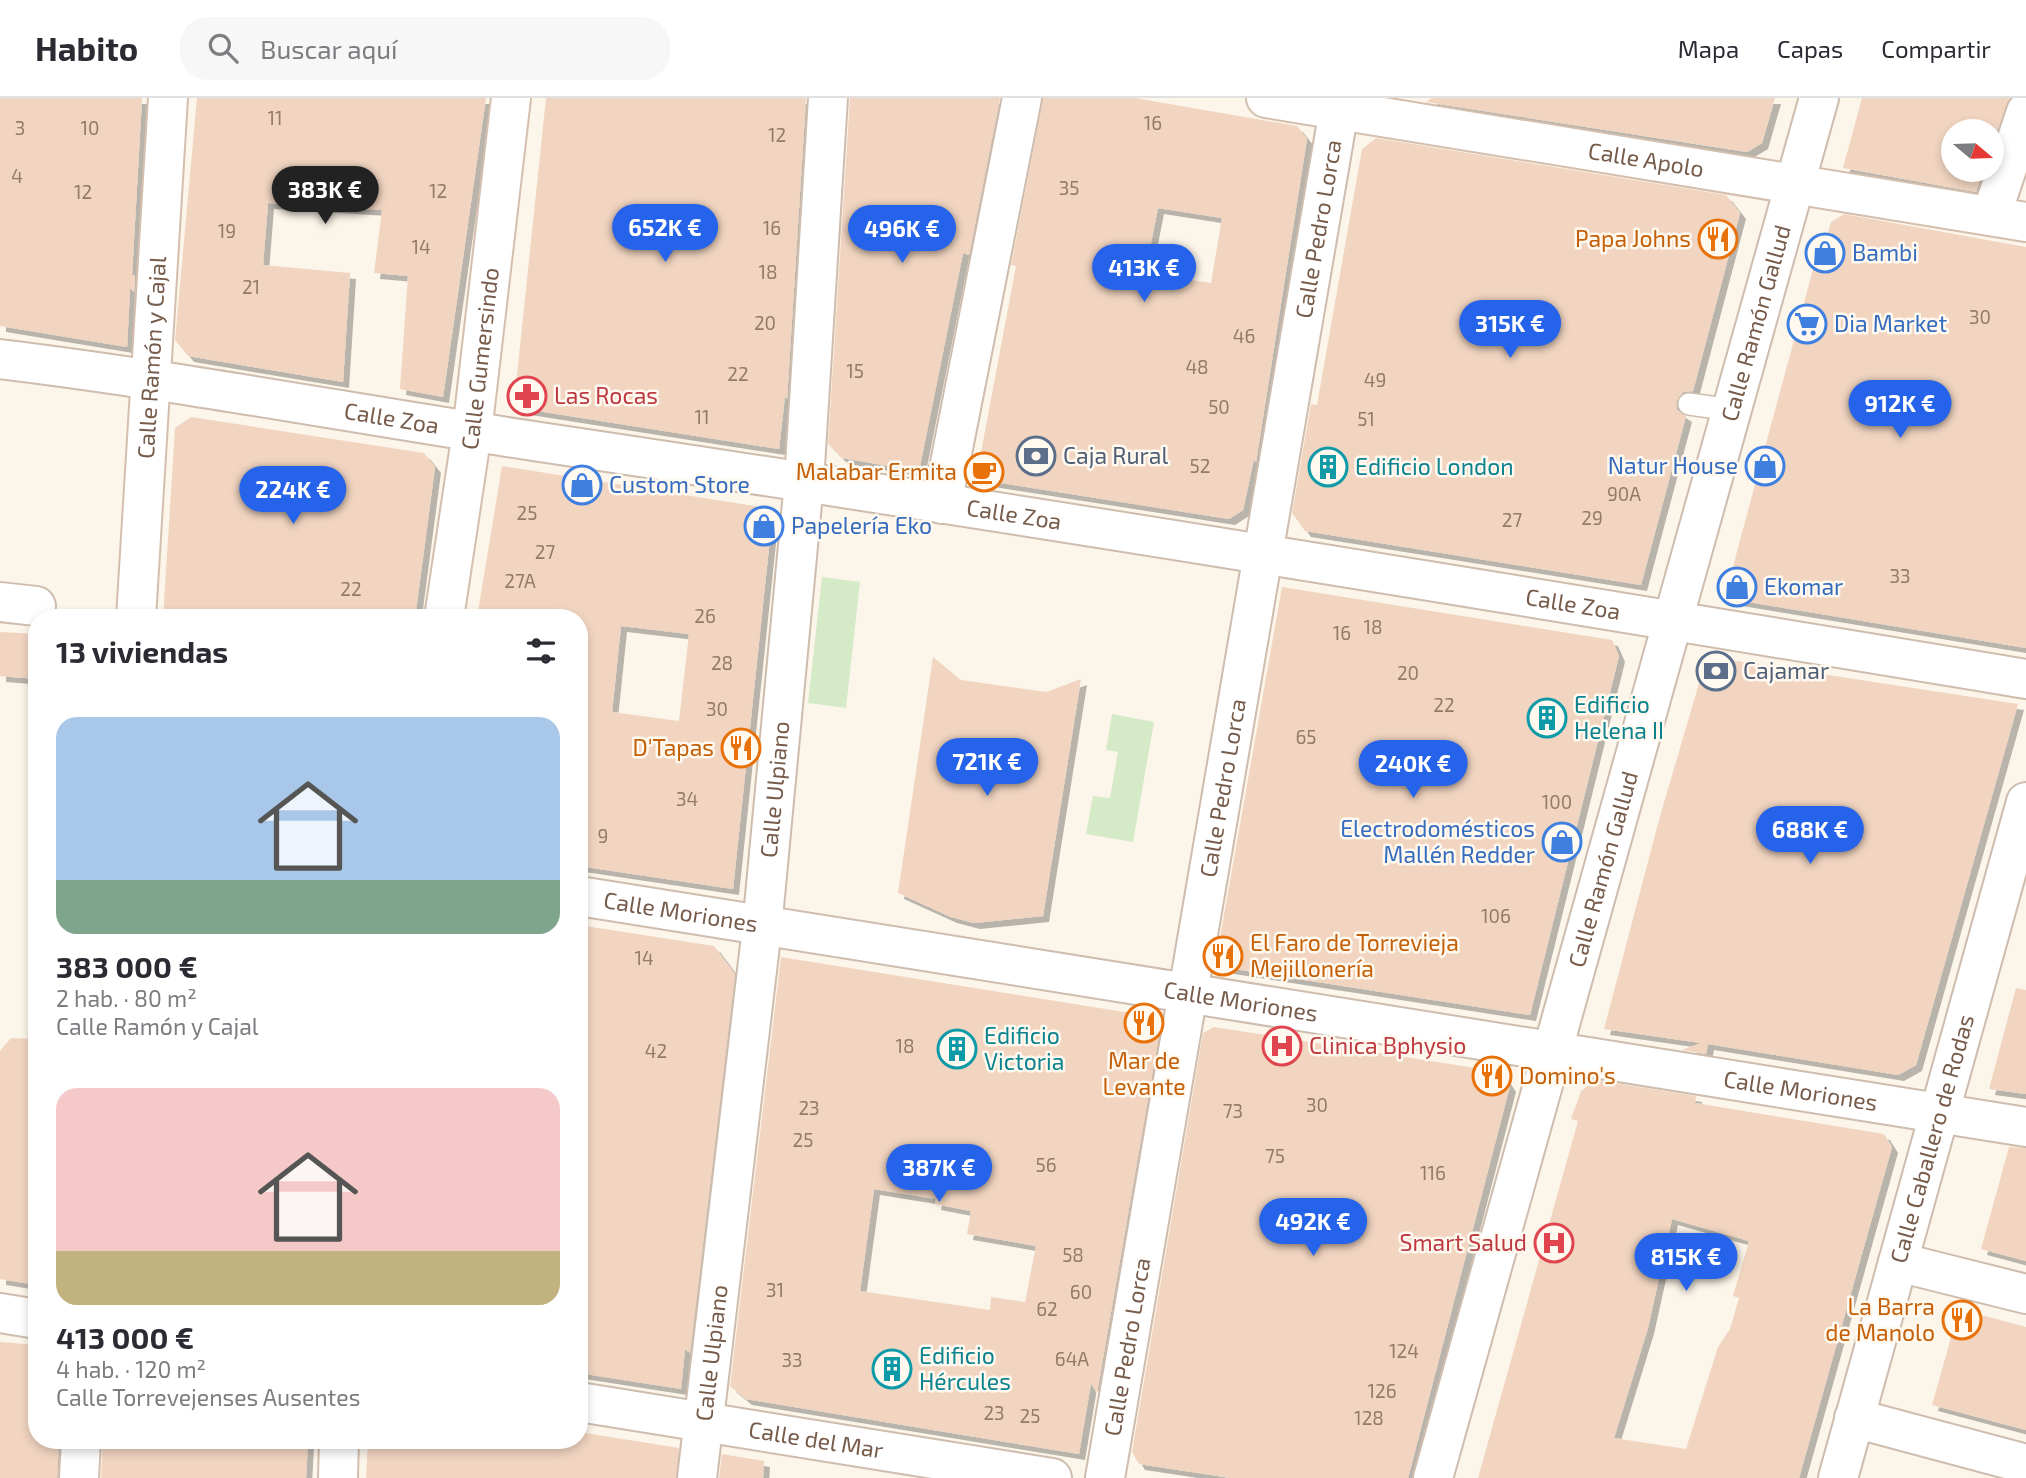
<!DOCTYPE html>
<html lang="es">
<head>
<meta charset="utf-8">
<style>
	:root { --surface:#fff; --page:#f7f7f7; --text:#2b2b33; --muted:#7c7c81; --line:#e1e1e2; --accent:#2563eb }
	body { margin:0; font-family:"Exo 2",sans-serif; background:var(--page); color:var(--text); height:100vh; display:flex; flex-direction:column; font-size:26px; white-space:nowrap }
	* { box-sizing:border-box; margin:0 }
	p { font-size:23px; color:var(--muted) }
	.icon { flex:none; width:38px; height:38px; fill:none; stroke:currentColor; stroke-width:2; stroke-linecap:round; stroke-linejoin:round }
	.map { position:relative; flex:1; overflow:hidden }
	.drawer { position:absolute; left:28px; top:511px; width:560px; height:840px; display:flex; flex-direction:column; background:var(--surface); border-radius:28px; box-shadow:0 4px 10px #0003 }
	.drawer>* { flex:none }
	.needle { width:46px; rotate:109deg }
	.tools { position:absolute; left:1941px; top:21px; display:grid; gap:14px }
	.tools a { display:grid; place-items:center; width:63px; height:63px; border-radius:50%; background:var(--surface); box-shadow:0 4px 10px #0003; font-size:35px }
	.price { position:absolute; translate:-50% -60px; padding:0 16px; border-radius:24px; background:var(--accent); color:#fff; font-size:23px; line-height:46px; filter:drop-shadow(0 2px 4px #0008) }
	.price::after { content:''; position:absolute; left:50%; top:42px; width:21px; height:16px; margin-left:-10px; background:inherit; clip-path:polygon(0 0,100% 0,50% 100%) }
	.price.active { background:#222; color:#fff }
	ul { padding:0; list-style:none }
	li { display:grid; align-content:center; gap:14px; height:371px; padding:0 28px }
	li span { display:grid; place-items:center; height:217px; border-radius:21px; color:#555 }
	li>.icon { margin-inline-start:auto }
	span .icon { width:126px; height:126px; fill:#fffc; stroke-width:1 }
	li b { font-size:30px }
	h2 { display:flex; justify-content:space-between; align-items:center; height:84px; padding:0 28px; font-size:30px }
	header { display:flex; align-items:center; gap:42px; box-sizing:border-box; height:98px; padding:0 35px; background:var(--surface); border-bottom:2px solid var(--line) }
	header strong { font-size:33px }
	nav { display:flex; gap:38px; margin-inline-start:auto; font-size:24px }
	.search { width:490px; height:63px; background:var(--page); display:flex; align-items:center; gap:18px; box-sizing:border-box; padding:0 24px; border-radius:28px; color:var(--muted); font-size:26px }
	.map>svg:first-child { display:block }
</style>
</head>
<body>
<header>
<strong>Habito</strong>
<div class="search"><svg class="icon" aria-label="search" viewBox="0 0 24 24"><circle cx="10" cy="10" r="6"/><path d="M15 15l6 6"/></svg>Buscar aquí</div>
<nav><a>Mapa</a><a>Capas</a><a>Compartir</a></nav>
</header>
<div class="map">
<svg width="2026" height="1380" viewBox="0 0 2026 1380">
	<defs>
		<filter id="shadow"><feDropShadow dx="6" dy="6" stdDeviation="0" flood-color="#0004"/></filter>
	</defs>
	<rect width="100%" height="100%" fill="#fcf5e9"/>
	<path fill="#d5eac7" d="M822,479l38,5 -14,126 -38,-5z
		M1112,616l42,8 -21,120 -47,-8 7,-38 17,2 8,-46 -12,-2z"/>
	<path fill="#f1d5c1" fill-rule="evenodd" filter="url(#shadow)" d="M0,0h142l-10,177 3,1 -1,16 -4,-4 -3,59 -127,-21z
		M197,0h289l-43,299 -43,-8 8,-113 -34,-3 8,-63 -114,-7 -5,62 87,8 -7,109 -155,-26 -13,-16z
		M546,0h260l-19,301 -2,-3 -6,53 -254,-40 -10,-15z
		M850,0h150l-31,157 -6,-2 -44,218 -77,-13 -14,-14z
		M1043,0h92l162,28 10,13 -51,323 -2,-3 -11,51 -14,9 -253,-40 40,-213 -5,-1zM1158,110l64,10 -11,65 -66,-10z
		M1432,0h343l-13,45 -15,9 -321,-50z
		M1862,0h148l-18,48v-15h-39v39h30l-7,22 -133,-24z
		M1376,40l350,57 14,18 -47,178 -10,1 -7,10 1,8 9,6 -45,169 -336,-54 -13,-18 19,-109 6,1 45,-256z
		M1844,116l182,33v401l-290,-48 -8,-15 91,-338 5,1 7,-26z
		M191,319l233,36 11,14 -20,151h-252l12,-190z
		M502,368l271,43 -40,380 -154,-23v-248h-102zM621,528l68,8 -10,87 -67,-9z
		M1282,489l330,53 7,16 -89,359 -315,-49z
		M0,534l37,2v45l-37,-3z
		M933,559l28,23 85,12 35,-13 -38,237 -69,7 -23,-6 -53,-24z
		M1717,560l301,46 -102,361 -18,10 -190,-31 -2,10 -24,-4 19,-7 -97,-14 56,-213 43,-146z
		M579,827l135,21 21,28 -45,379 -5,-4 -4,40 -102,-16z
		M781,859l362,58 16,20 -62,358 -6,-10 -12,71 -333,-55 -16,-13zM874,1091l62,10 -1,5 36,7 -4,23 69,12 -11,56 -34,-5 -1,13 -130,-19z
		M2016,890l10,2v104l-37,-5z
		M1214,929l287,45 9,14 -102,392h-177l-92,-14 -7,-12 71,-419z
		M11,940l26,1v246l-37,-6v-228z
		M1595,982l101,16 -1,7 189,31 8,13 -93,331h-321l100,-357 -7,-2 10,-28zM1672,1121l77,22 -16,55 6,2 -9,31 -12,18 -32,102 -72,-11 34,-110z
		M2009,1049l17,1v113l-45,-12z
		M1959,1211l67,18v103l-94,-25z
		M0,1244l37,3v95h22l-2,38h-57z
		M579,1334l100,16 -3,30h-310l2,-38h211z
		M103,1342h205l-2,38h-205z
		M722,1356l42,7 -1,17h-44z"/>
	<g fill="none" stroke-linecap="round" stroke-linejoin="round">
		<defs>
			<path id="lane" d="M1689,306l43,6"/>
			<g id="street">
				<path d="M1991,118l35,-104"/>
				<path id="s1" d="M0,261c181,22 360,56 540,83 496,74 991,155 1486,237"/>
				<path d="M942,406l80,-406"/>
				<path d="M0,504l36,4"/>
				<path id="s2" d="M579,798l1447,231"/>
				<path d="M1898,1164l128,32"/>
				<path d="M0,1215l37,6"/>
				<path id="s3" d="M579,1304l473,76"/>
				<path d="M1854,1320l172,46"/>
				<path id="s4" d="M697,1380l65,-550 42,-446 24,-384"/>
				<path id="s5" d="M1105,1380l236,-1380"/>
				<path id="s6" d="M1433,1380l386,-1380"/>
				<path id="s7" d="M1838,1380l188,-676"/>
			</g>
			<g id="secondary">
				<path id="s8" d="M1266,0l760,124"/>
				<path id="s9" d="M136,520l32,-520"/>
				<path id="s10" d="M444,520l28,-186 39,-334"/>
				<path d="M79,1380l2,-38"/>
				<path d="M338,1380l1,-38"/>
			</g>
		</defs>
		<use href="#lane" stroke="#cebdae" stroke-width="24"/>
		<use href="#street" stroke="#cebdae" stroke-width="42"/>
		<use href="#secondary" stroke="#d4bfae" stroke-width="42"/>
		<use href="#lane" stroke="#fff" stroke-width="21"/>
		<use href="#street" stroke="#fff" stroke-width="38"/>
		<use href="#secondary" stroke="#fff" stroke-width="38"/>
	</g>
	<defs>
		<symbol id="restaurant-ring" viewBox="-11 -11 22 22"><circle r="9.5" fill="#fff9f0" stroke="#e8710a" stroke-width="1.5"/><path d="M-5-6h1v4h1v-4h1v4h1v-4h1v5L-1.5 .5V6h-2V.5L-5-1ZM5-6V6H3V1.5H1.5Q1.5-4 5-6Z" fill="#e8710a"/></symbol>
		<symbol id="shop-ring" viewBox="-11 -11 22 22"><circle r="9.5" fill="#fff9f0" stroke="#3f7fe0" stroke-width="1.5"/><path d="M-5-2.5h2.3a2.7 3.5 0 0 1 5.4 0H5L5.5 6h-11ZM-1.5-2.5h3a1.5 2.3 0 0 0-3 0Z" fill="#3f7fe0"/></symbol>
		<symbol id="supermarket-ring" viewBox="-11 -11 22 22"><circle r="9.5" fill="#fff9f0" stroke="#3f7fe0" stroke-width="1.5"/><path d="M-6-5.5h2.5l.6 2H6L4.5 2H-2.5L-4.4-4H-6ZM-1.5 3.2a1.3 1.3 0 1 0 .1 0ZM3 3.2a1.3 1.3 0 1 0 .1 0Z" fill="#3f7fe0"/></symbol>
		<symbol id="pharmacy-ring" viewBox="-11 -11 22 22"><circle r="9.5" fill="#fff9f0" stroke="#e0444e" stroke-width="1.5"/><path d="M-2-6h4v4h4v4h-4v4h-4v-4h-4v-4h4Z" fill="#e0444e"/></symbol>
		<symbol id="bank-ring" viewBox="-11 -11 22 22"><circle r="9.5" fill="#fff9f0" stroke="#5c6f8a" stroke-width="1.5"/><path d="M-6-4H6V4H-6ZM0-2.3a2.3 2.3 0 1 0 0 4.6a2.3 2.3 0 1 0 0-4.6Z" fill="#5c6f8a"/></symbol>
		<symbol id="building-ring" viewBox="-11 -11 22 22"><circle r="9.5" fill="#fff9f0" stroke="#0f9aa8" stroke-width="1.5"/><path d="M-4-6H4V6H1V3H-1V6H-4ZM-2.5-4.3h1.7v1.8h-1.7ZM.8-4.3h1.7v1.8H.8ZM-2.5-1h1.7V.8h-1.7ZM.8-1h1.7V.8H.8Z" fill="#0f9aa8"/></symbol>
		<symbol id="cafe-ring" viewBox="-11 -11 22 22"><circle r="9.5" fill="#fff9f0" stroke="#e8710a" stroke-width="1.5"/><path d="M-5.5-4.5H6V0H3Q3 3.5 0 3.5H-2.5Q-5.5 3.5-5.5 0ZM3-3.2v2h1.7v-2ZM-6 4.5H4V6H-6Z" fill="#e8710a"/></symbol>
		<symbol id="hospital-ring" viewBox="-11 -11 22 22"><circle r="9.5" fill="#fff9f0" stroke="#e0444e" stroke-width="1.5"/><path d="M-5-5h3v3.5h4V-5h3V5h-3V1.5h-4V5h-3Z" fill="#e0444e"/></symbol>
	</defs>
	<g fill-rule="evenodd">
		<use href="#restaurant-ring" x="1696" y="119" width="44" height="44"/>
		<use href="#shop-ring" x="1803" y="133" width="44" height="44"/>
		<use href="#supermarket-ring" x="1785" y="204" width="44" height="44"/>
		<use href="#pharmacy-ring" x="505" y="276" width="44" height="44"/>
		<use href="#bank-ring" x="1014" y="336" width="44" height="44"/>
		<use href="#shop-ring" x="1743" y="346" width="44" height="44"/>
		<use href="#building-ring" x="1306" y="347" width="44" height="44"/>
		<use href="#cafe-ring" x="962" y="352" width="44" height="44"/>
		<use href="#shop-ring" x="560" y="365" width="44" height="44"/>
		<use href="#shop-ring" x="742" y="406" width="44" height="44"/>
		<use href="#shop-ring" x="1715" y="467" width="44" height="44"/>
		<use href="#bank-ring" x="1694" y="551" width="44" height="44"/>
		<use href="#building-ring" x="1525" y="598" width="44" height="44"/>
		<use href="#restaurant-ring" x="719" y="628" width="44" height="44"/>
		<use href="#shop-ring" x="1540" y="722" width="44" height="44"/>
		<use href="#restaurant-ring" x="1201" y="836" width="44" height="44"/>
		<use href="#restaurant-ring" x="1122" y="903" width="44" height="44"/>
		<use href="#hospital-ring" x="1260" y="926" width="44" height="44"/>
		<use href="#building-ring" x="935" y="929" width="44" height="44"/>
		<use href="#restaurant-ring" x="1470" y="956" width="44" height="44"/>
		<use href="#hospital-ring" x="1532" y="1123" width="44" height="44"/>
		<use href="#restaurant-ring" x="1940" y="1200" width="44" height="44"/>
		<use href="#building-ring" x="870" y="1249" width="44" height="44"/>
	</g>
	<g text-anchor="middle" stroke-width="5" stroke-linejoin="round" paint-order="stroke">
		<g font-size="19" fill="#967a69">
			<text x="275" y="27">11</text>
			<text x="1153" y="32">16</text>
			<text x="20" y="37">3</text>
			<text x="90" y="37">10</text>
			<text x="777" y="44">12</text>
			<text x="17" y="85">4</text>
			<text x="1069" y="97">35</text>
			<text x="438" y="100">12</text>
			<text x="83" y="101">12</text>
			<text x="772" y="137">16</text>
			<text x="227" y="140">19</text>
			<text x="421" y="156">14</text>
			<text x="768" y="181">18</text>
			<text x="251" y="196">21</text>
			<text x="1980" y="226">30</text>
			<text x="765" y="232">20</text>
			<text x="1244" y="245">46</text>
			<text x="1197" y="276">48</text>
			<text x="855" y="280">15</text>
			<text x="738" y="283">22</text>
			<text x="1375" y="289">49</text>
			<text x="1219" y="316">50</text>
			<text x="702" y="326">11</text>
			<text x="1366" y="328">51</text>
			<text x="1200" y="375">52</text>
			<text x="1624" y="403">90A</text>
			<text x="527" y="422">25</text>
			<text x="1592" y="427">29</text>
			<text x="1512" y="429">27</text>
			<text x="545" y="461">27</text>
			<text x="1900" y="485">33</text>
			<text x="520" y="490">27A</text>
			<text x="351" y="498">22</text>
			<text x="705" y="525">26</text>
			<text x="1373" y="536">18</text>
			<text x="1342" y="542">16</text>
			<text x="722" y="572">28</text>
			<text x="1408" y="582">20</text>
			<text x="1444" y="614">22</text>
			<text x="717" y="618">30</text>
			<text x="1306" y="646">65</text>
			<text x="687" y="708">34</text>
			<text x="1557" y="711">100</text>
			<text x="603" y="745">9</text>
			<text x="1496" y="825">106</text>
			<text x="644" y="867">14</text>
			<text x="905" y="955">18</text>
			<text x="656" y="960">42</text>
			<text x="1317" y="1014">30</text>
			<text x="809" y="1017">23</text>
			<text x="1233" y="1020">73</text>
			<text x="803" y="1049">25</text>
			<text x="1275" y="1065">75</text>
			<text x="1046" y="1074">56</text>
			<text x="1433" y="1082">116</text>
			<text x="1073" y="1164">58</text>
			<text x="775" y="1199">31</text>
			<text x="1081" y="1201">60</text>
			<text x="1047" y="1218">62</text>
			<text x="1404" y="1260">124</text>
			<text x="1072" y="1268">64A</text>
			<text x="792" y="1269">33</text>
			<text x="1382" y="1300">126</text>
			<text x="994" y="1322">23</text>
			<text x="1030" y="1325">25</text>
			<text x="1369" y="1327">128</text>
		</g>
		<g font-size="23" fill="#775c4c" stroke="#fff9f0">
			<text dy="8" stroke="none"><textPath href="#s8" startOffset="385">Calle Apolo</textPath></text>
			<text dy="8" stroke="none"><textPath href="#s5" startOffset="1267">Calle Pedro Lorca</textPath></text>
			<text dy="8" stroke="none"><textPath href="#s6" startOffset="1199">Calle Ramón Gallud</textPath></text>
			<text dy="8" stroke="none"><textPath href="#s9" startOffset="261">Calle Ramón y Cajal</textPath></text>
			<text dy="8" stroke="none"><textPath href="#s10" startOffset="262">Calle Gumersindo</textPath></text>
			<text dy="8" stroke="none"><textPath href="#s1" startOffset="396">Calle Zoa</textPath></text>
			<text dy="8" stroke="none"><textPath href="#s1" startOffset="1026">Calle Zoa</textPath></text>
			<text dy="8" stroke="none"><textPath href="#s1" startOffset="1592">Calle Zoa</textPath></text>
			<text dy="8" stroke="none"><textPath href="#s5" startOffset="700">Calle Pedro Lorca</textPath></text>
			<text dy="8" stroke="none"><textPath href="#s4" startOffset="693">Calle Ulpiano</textPath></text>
			<text dy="8" stroke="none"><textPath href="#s6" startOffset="632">Calle Ramón Gallud</textPath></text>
			<text dy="8" stroke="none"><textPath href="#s2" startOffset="103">Calle Moriones</textPath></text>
			<text dy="8" stroke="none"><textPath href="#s2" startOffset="670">Calle Moriones</textPath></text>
			<text dy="8" stroke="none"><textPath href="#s2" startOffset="1237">Calle Moriones</textPath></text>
			<text dy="8" stroke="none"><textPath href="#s7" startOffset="352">Calle Caballero de Rodas</textPath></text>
			<text dy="8" stroke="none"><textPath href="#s5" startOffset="133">Calle Pedro Lorca</textPath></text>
			<text dy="8" stroke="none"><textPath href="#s4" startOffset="126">Calle Ulpiano</textPath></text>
			<text dy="8" stroke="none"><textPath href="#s3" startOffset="240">Calle del Mar</textPath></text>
		</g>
		<g font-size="23" fill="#c56008" stroke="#fff9f0" text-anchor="end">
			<text x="1691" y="149">Papa Johns</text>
			<text x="957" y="382">Malabar Ermita</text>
			<text x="714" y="658">D'Tapas</text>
			<text x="1250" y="853" text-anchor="start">El Faro de Torrevieja<tspan x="1250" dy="26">Mejillonería</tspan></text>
			<text x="1144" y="971" text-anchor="middle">Mar de<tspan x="1144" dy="26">Levante</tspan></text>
			<text x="1519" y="986" text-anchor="start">Domino's</text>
			<text x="1935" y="1217">La Barra<tspan x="1935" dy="26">de Manolo</tspan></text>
		</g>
		<g font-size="23" fill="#366cbe" stroke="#fff9f0" text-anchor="start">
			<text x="1852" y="163">Bambi</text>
			<text x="1834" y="234">Dia Market</text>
			<text x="1738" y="376" text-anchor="end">Natur House</text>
			<text x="609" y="395">Custom Store</text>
			<text x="791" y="436">Papelería Eko</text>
			<text x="1764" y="497">Ekomar</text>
			<text x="1535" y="739" text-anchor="end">Electrodomésticos<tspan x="1535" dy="26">Mallén Redder</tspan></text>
		</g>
		<g font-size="23" fill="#be3a42" stroke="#fff9f0" text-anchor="start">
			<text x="554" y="306">Las Rocas</text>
			<text x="1309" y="956">Clinica Bphysio</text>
			<text x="1527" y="1153" text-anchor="end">Smart Salud</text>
		</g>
		<g font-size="23" fill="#4e5e75" stroke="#fff9f0" text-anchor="start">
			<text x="1063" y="366">Caja Rural</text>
			<text x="1743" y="581">Cajamar</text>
		</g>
		<g font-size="23" fill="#0d838f" stroke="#fff9f0" text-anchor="start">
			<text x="1355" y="377">Edificio London</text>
			<text x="1574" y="615">Edificio<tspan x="1574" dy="26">Helena II</tspan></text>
			<text x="984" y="946">Edificio<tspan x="984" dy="26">Victoria</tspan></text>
			<text x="919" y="1266">Edificio<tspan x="919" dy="26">Hércules</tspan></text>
		</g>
	</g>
</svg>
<div class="tools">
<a><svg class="needle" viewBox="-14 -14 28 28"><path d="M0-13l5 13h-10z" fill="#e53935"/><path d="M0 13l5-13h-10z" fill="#7c7c81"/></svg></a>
</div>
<b class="price active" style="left:325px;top:128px">383K €</b>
<b class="price" style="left:665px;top:166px">652K €</b>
<b class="price" style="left:902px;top:167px">496K €</b>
<b class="price" style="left:1144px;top:206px">413K €</b>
<b class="price" style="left:1510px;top:262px">315K €</b>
<b class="price" style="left:1900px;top:342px">912K €</b>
<b class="price" style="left:293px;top:428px">224K €</b>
<b class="price" style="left:987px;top:700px">721K €</b>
<b class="price" style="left:1413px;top:702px">240K €</b>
<b class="price" style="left:1810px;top:768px">688K €</b>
<b class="price" style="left:939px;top:1106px">387K €</b>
<b class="price" style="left:1313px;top:1160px">492K €</b>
<b class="price" style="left:1686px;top:1195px">815K €</b>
<section class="drawer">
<h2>13 viviendas<svg class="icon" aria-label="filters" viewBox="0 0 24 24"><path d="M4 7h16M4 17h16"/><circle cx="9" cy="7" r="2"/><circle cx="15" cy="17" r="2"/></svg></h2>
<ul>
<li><span style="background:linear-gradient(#a9c7e8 75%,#7fa58c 0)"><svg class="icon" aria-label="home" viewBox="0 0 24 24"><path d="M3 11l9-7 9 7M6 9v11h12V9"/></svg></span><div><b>383 000 €</b><p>2 hab. · 80 m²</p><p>Calle Ramón y Cajal</p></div></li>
<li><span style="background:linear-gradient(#f6c9c9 75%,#c2b280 0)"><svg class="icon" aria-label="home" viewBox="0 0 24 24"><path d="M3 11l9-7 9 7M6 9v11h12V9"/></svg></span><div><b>413 000 €</b><p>4 hab. · 120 m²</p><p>Calle Torrevejenses Ausentes</p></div></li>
</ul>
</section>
</div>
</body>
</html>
